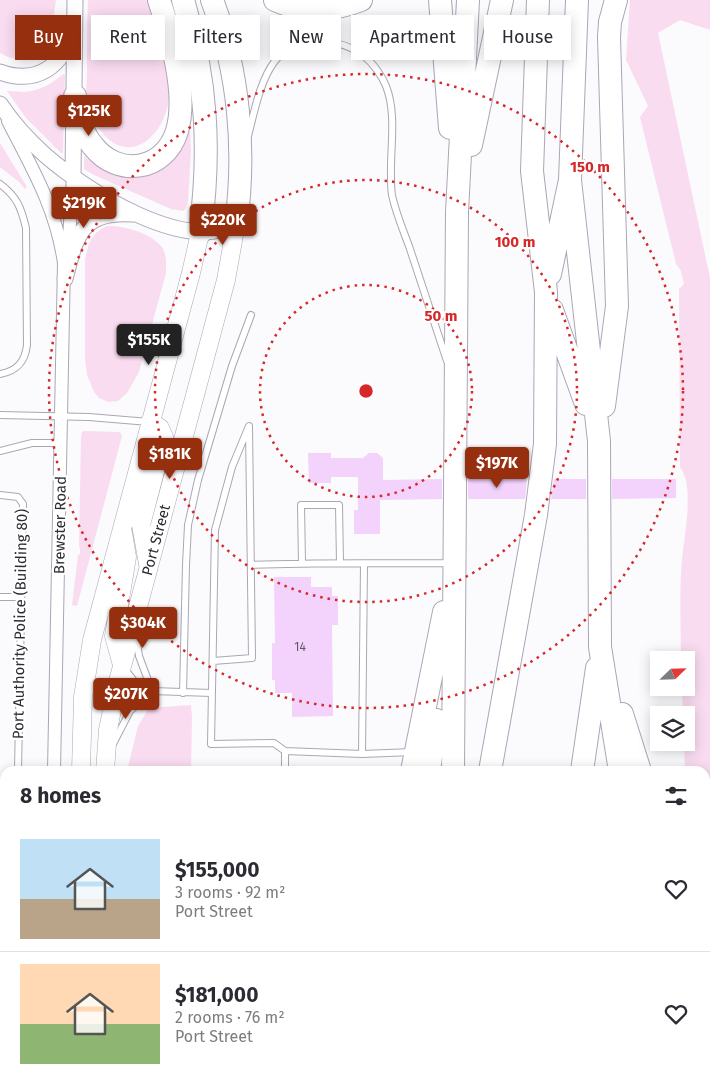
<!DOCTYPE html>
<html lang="en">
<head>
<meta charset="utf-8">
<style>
	:root { --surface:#fff; --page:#f2f2f3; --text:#2b2b33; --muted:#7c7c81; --line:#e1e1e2; --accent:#962f0e }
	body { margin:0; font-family:"Fira Sans",sans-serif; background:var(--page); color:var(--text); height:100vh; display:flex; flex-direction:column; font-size:19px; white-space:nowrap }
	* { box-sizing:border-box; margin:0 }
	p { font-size:16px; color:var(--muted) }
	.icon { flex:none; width:28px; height:28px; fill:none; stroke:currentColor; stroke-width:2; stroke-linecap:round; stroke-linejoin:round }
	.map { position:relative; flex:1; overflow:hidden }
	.panel { position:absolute; left:0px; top:766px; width:710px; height:321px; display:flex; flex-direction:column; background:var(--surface); border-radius:15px 15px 0 0; box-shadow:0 2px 12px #0003 }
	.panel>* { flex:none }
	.guide { position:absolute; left:15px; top:15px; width:680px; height:45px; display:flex; gap:10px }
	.needle { width:32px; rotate:67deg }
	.controls { position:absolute; left:650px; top:651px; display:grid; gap:10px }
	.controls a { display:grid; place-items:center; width:45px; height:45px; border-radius:0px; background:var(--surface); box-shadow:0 2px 12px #0003; font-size:25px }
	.price { position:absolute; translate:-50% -42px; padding:0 11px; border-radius:5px; background:var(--accent); color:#fff; font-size:16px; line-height:32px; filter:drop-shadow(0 1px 2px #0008) }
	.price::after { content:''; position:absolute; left:50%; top:30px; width:15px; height:11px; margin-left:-8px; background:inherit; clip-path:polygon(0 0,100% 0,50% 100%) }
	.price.current { background:#222; color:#fff }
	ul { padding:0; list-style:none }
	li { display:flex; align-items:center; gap:15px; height:125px; padding:0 20px }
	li+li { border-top:1px solid var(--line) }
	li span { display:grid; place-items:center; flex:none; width:140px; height:100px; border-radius:0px; color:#555 }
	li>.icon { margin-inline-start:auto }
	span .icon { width:60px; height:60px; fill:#fffc; stroke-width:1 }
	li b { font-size:21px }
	h2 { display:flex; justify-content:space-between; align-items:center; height:60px; padding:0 20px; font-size:21px }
	.tag { padding:0 18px; border-radius:0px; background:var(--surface); box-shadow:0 2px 12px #0003; font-size:18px; line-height:45px }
	.tag.current { background:var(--accent); color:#fff }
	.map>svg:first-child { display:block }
</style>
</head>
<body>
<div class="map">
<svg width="710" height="1087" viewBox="0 0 710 1087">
	<rect width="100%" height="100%" fill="#fbfafd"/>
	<path fill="#fadcf0" d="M0,0h56l-4,28 -5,16 -5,1 -1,3 1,4c-15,8 -27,10 -42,1z
		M88,0h58l3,4c8,25 24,76 19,100 -7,36 -41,62 -68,26 -6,-8 -11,-18 -13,-27 -2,-10 0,-21 0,-31 0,-24 0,-48 1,-72z
		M630,0h80v30l-30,-10 -22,13 52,245v609l-5,-14v-102h-20l-1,-28 2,-1v-27h-3l-1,-27h4v-28h-5c0,-33 -2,-67 1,-100 2,-24 13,-74 -2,-93l-1,-178 5,-5 -3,-13 -5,-7 -36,-147 8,-11 -22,-46z
		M63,74l2,1 -2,78h-2l-35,-35 -19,-27c6,0 12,1 17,1 15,-1 28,-8 39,-18z
		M190,125l1,27 -3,49 -2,7 -3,3 -12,-2 -77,-34 -10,-6v-13c20,17 31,21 57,21z
		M0,143l27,44 -2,2 -6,-7 -19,-15z
		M107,226c16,-1 44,7 55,21 5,7 4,18 4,26l-27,99 -12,21 -9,8 -10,1 -9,-4 -5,-6 -7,-17 -2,-17v-99c4,-16 6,-26 22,-33z
		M84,431l36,1 2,4 -45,170 -5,-1 6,-50 2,-1v-6l-1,-1 2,-110 1,-5z
		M191,705l1,12 -1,54h-64l11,-45 11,-18z
		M621,1083l5,4h-138l-1,-4z"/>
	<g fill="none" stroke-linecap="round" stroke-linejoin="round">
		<path stroke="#91afe3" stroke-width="4.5" d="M705,808l5,16"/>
	</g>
	<path fill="#f3d2fc" d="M308,453h23v5h32l6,-5h8l6,5v22l59,-1v20l-62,1v34h-26v-24h4v-33h-27v6h-22z
		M468,479h59l-2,20h-57z
		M554,479h32v20h-35z
		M612,479h64v19l-64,1z
		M274,577h37v10h21v9h6v29h-6l1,91 -41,1v-24h-17v-13h-3v-37h3z"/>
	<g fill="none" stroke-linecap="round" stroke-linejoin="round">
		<defs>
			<path id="service" d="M248,136c6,-23 12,-56 27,-75 20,-27 64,-24 89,-5 9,7 18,20 22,30 11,28 4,62 5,91 0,6 0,12 1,18 4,19 12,37 18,54 12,37 25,75 37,112
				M0,184c17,13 21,23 26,44l1,117c-2,17 -10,26 -27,29
				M0,415l89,2 60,5
				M0,451l32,-8h30
				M0,495l18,2 5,7 -5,267
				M302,563l-1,-58h38l1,58
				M364,564l-2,190 51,-2
				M251,565c67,-3 134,-1 201,-2
				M0,597h21
				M136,637l3,19 13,35
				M213,661l39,-3 -3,-232 -17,41 -17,63 -4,214 63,-1 11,8 77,3
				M124,668l14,18 14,5 60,2
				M183,693l3,-128 2,-40 10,-45 34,-114 19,-51
				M113,744l17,-33 22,-20
				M285,771v-20
				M0,1037h5
				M0,1081h5
				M157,1087l1,-5
				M269,1087l1,-5"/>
			<path id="minor" d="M8,121c25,49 48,87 56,142l-10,508
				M68,254l5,-77
				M46,1087l1,-5"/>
			<path id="tertiary" d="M0,72c36,13 64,-5 71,-42
				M0,104c12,18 28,36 45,51 40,35 139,99 191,69
				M73,177l2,-177
				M65,279c11,-43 16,-69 68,-65"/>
			<path id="secondary" d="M148,564l-7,-39 23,-88 -4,-9 -10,-6
				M122,665l-8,-29 13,-79 -4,-24
				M81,771l2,-74 9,-57 99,-367 9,-40
				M105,771l3,-41 9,-45 109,-405 10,-56
				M74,1087v-5
				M98,1087v-5"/>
			<path id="motorway" d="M183,0c24,79 28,151 17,233
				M212,0c27,71 34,149 24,224
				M275,0c27,13 59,11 86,0
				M440,0l10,128
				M75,96c2,18 6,36 18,50 25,32 72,25 84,-15 11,-38 -6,-94 -18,-131
				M471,145l31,-145
				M570,180l29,261 1,206 20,124
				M550,274l20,-94 7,-180
				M552,310l34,94
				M604,406l13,-100 -8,-269 1,-15 6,-22
				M622,714l18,57
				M412,771l32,-159
				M429,771l7,-51
				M453,771l4,-559 11,-212
				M490,771l46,-256 9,-71 1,-152 -14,-121 6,-171
				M582,771l15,-103
				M705,949l5,9
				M705,1013l5,6
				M640,1082l5,5
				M698,1082l3,5
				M316,1087l2,-5
				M358,1087l2,-5
				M397,1087l3,-5
				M448,1087v-5
				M470,1087v-5"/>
		</defs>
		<use href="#service" stroke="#aba6b5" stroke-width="8"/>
		<use href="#minor" stroke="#aba6b5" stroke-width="14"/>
		<use href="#tertiary" stroke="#aba6b5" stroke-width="17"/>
		<use href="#secondary" stroke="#aba6b5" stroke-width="19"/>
		<use href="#motorway" stroke="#aba6b5" stroke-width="24"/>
		<use href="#service" stroke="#fff" stroke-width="6"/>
		<use href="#minor" stroke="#fff" stroke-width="12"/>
		<use href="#tertiary" stroke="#fff" stroke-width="15"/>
		<use href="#secondary" stroke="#fff" stroke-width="18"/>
		<use href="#motorway" stroke="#fff" stroke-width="22"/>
	</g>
	<g fill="none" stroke="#d62828" stroke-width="2.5" stroke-dasharray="2.5 5">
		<circle cx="366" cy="391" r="106"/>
		<circle cx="366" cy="391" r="211"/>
		<circle cx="366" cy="391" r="317"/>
	</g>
	<g text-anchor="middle" stroke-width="4.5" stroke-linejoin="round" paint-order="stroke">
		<g font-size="12" fill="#5f5664">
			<text x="300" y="651">14</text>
		</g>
		<g font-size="15" fill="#2e2c32" stroke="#fff">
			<text transform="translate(60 525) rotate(-89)" y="5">Brewster Road</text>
			<text transform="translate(156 540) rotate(-75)" y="5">Port Street</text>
			<text transform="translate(20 624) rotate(-89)" y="5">Port Authority Police (Building 80)</text>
		</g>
	</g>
	<circle cx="366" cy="391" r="8" fill="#d62828" stroke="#fff" stroke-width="2.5"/>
	<g font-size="15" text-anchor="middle" font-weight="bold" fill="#d62828" stroke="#fff" stroke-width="4.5" stroke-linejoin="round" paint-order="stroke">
		<text x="590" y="172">150 m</text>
		<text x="515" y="247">100 m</text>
		<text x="441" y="321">50 m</text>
	</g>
</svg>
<div class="controls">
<a><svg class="needle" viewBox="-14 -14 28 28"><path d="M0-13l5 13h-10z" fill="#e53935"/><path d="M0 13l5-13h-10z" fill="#7c7c81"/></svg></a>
<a><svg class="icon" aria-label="layers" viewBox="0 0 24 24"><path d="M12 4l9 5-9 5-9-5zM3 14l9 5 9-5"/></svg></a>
</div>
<b class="price" style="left:89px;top:137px">$125K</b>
<b class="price" style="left:84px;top:229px">$219K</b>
<b class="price" style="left:223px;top:246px">$220K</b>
<b class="price current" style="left:149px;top:366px">$155K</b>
<b class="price" style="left:170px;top:480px">$181K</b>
<b class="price" style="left:497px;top:489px">$197K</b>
<b class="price" style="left:143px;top:649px">$304K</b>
<b class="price" style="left:126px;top:720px">$207K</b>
<div class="guide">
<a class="tag current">Buy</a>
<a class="tag">Rent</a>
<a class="tag">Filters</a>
<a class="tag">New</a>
<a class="tag">Apartment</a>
<a class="tag">House</a>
</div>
<section class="panel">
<h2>8 homes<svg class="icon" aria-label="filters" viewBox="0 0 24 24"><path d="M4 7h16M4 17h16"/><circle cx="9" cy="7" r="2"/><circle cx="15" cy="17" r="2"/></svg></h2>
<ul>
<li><span style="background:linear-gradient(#bfe0f5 60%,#b9a48a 0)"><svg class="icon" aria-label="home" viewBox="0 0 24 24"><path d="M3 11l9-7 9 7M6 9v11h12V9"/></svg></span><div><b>$155,000</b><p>3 rooms · 92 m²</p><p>Port Street</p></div><svg class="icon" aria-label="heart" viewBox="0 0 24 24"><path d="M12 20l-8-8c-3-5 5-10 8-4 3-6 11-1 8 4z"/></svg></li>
<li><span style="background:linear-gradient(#ffd9b3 60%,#8fb573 0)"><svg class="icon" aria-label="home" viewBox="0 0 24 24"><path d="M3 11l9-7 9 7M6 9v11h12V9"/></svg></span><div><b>$181,000</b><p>2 rooms · 76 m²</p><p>Port Street</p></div><svg class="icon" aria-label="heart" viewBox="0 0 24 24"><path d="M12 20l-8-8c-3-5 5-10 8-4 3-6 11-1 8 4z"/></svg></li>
</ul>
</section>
</div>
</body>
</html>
